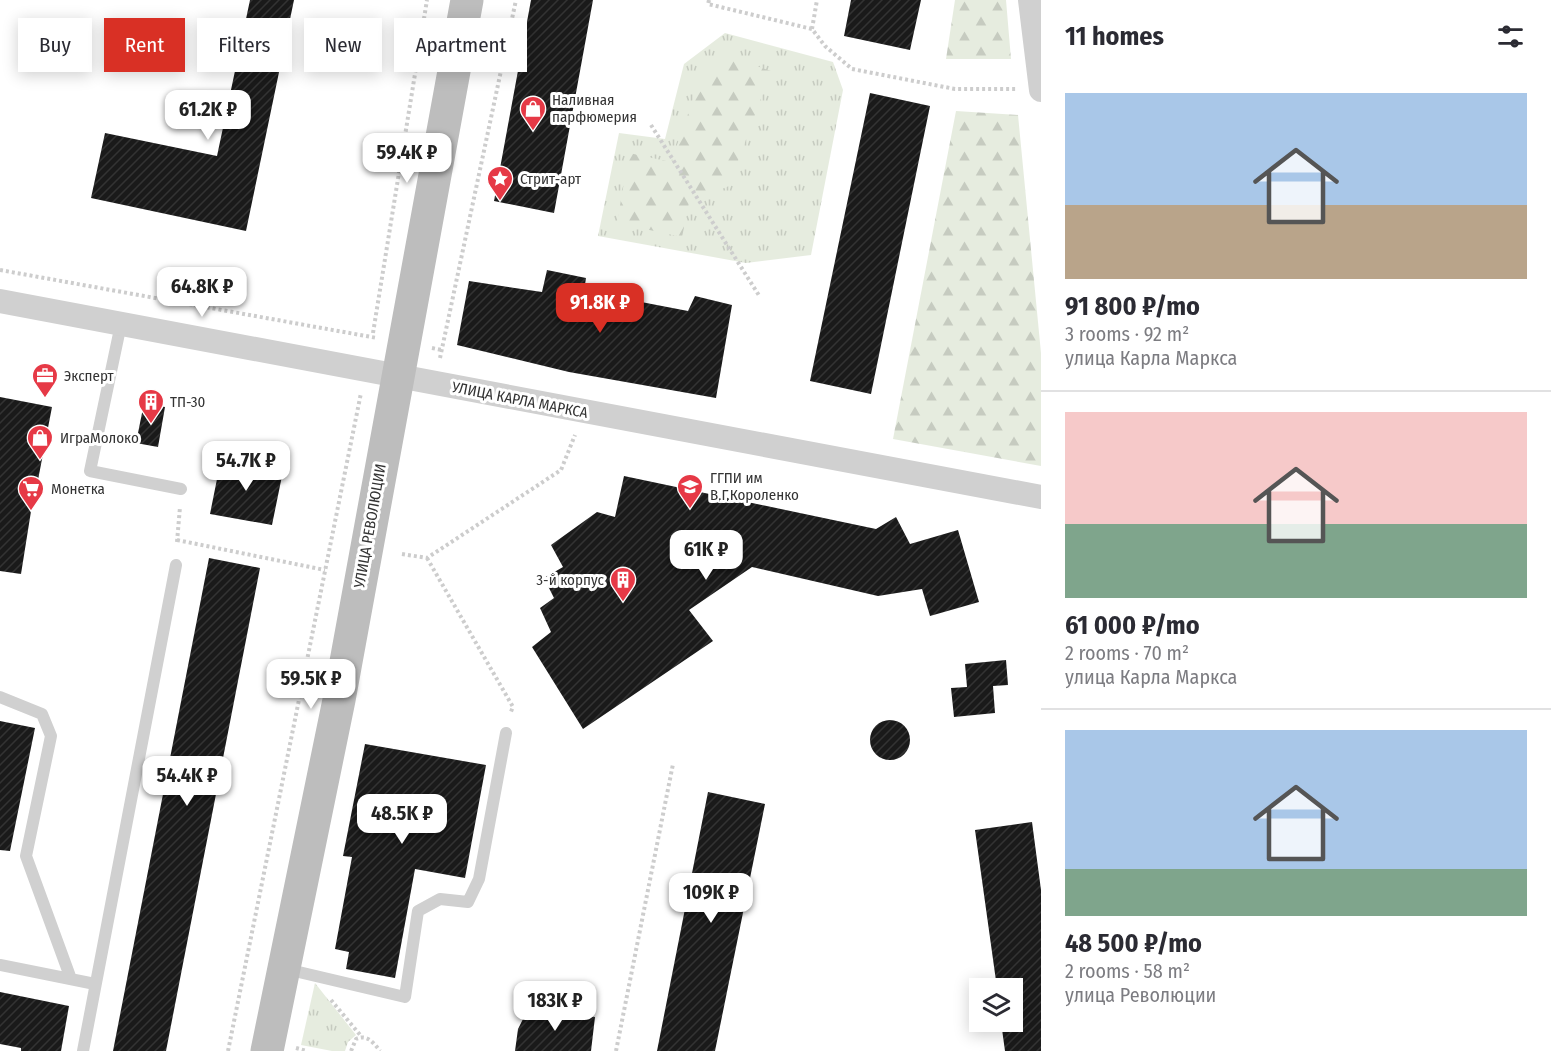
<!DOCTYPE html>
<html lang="en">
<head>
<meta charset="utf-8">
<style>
	:root { --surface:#fff; --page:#f7f7f7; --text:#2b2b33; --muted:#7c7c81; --line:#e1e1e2; --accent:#d93025 }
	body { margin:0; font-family:"Fira Sans Condensed",sans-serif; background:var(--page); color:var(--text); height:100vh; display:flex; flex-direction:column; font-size:22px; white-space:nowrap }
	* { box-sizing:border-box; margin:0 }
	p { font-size:20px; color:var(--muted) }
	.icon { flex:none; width:33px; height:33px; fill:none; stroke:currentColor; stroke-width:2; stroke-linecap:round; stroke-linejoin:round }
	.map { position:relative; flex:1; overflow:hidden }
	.details { display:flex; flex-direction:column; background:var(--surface); width:510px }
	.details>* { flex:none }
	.hud { position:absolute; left:18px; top:18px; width:570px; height:54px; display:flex; gap:12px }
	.buttons { position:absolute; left:969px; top:978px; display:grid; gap:12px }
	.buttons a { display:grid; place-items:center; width:54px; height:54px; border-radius:0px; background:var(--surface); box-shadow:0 3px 15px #0003; font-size:30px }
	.price { position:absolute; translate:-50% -51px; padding:0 14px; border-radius:12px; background:#fff; color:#222; font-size:20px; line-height:39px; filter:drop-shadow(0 2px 3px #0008) }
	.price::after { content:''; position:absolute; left:50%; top:36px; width:18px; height:14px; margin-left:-9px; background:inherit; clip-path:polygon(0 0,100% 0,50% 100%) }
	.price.current { background:var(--accent); color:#fff }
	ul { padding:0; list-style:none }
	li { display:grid; align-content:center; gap:12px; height:318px; padding:0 24px }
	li+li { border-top:2px solid var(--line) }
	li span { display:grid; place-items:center; height:186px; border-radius:0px; color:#555 }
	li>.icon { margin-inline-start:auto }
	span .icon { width:108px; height:108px; fill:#fffc; stroke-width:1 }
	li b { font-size:26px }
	h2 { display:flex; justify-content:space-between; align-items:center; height:72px; padding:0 24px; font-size:26px }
	.chip { padding:0 21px; border-radius:0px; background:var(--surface); box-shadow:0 3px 15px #0003; font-size:21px; line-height:54px }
	.chip.current { background:var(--accent); color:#fff }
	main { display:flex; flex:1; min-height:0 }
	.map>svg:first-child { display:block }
</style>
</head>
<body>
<main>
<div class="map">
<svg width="1041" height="1051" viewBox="0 0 1041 1051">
	<defs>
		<pattern id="grass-tufts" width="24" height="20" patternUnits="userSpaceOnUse" patternTransform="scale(1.5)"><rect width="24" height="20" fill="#e6ecdf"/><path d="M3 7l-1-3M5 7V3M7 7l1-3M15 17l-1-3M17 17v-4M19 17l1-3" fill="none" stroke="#c6cbc0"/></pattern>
		<pattern id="forest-firs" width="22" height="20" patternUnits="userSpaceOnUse" patternTransform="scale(1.5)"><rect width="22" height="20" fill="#e6ecdf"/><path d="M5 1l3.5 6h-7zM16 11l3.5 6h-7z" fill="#c6cbc0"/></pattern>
		<pattern id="building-hatch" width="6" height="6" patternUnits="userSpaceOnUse" patternTransform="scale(1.5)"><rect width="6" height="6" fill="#1a1a1a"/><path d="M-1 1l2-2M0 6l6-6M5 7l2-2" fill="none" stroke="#333"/></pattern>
	</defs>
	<rect width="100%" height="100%" fill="#fff"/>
	<path fill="url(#grass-tufts)" d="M725,33l108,29 10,28 -32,165 -65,8 -148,-27 21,-103 46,6 19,-75z
		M315,983l41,52 -8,7 -3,9h-13l-31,-6z"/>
	<path fill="url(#forest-firs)" d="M955,0h51l5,59h-65z
		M730,57l41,14 -42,115 -40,17 -7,34 -65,-14 12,-70 42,9 29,-82z
		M956,111l62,4 23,238v113l-148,-27z"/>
	<path fill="url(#building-hatch)" d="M250,0h44l-48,231 -155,-33 14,-65 112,23z
		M531,0h62l-39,213 -60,-12z
		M851,0h70l-11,50 -66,-14z
		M870,93l60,13 -59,288 -61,-13z
		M547,270l39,8 -2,13 104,20 7,-15 37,9 -16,93 -147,-26 -112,-27 12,-64 73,11z
		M0,397l52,10 -14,73h-2l-15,94 -21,-3z
		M144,403l21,4 -7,40 -22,-4z
		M221,459l62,12 -11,54 -62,-11z
		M624,476l252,53 20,-12 14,27 48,-14 21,72 -49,14 -8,-27 -44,7 -126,-29 -63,43 24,31 -130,88 -51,-82 19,-15 -11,-24 14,-10 -10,-20 19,-11 -12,-22 46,-33 18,5z
		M209,558l51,10 -94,483h-53z
		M1006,660l2,25 -15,1 2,27 -41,4 -3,-29 16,-1 -2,-23z
		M870 740a20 20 0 1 1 40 0a20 20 0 1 1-40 0Z
		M0,721l35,7 -25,123 -10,-1z
		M365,744l121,21 -21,113 -50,-9 -20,109 -49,-9 3,-17 -14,-3 17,-92 -9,-1z
		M708,792l57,12 -50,247h-58z
		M1032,822l9,68v161h-36l-4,-29h11v-34h-15l-22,-158z
		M0,992l69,14 -8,45h-40v-3l-21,-4z
		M529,1007l66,10 -4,34h-76l3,-22z"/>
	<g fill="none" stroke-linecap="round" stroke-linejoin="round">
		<path stroke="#cdcdcd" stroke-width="4" stroke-dasharray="3 3" stroke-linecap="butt" d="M709,0l-1,4 104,25 13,17 27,23 103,20h61
			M812,29l5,-29
			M651,125l109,172
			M0,270l377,68
			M373,333l54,-333
			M432,348l10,2
			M440,358l76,-358
			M177,540l148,30
			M177,542l3,-35
			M402,554l25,4 134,-88 14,-35
			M427,558l86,149 -3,7
			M331,1000l30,36
			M296,1048l11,3
			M228,1051l133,-658
			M351,1051l5,-12c11,-5 17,3 24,12
			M616,1051l57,-287"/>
		<path stroke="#d0d0d0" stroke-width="12" d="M121,324l-31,147 91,18
			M0,697l42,17 9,22 -25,120 45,123
			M0,965l95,19
			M286,969l119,28 13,-86 22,-12 28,3 11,-23 27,-146
			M83,1051l93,-486"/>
		<path stroke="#d0d0d0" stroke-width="24" d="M1030,0l11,90
			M0,301l1041,196"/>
		<path stroke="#bdbdbd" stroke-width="33" d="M267,1051l72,-351 128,-700"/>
	</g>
	<defs>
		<symbol id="shop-pin" viewBox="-11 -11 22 30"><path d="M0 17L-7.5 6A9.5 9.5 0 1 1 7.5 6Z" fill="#e63946" stroke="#fff"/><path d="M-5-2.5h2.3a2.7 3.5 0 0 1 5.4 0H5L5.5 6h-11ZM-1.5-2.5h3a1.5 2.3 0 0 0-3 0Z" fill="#fff"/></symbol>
		<symbol id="sight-pin" viewBox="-11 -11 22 30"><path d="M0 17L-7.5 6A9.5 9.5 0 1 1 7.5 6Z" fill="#e63946" stroke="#fff"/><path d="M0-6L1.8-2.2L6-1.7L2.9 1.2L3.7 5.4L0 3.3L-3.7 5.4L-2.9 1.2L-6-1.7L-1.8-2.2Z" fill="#fff"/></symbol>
		<symbol id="office-pin" viewBox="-11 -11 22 30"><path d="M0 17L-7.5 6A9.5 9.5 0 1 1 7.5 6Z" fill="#e63946" stroke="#fff"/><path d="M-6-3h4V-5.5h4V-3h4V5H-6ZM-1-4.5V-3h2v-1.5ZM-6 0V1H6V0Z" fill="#fff"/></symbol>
		<symbol id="building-pin" viewBox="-11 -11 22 30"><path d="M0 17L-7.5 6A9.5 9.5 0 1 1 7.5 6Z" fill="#e63946" stroke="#fff"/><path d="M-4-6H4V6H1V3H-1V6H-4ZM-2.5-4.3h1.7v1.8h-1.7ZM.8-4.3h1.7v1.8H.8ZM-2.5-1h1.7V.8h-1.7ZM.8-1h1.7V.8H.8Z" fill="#fff"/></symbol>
		<symbol id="university-pin" viewBox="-11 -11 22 30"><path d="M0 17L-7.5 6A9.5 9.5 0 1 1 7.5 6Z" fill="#e63946" stroke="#fff"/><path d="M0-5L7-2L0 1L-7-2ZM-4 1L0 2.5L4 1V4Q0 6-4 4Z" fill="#fff"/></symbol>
		<symbol id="supermarket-pin" viewBox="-11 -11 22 30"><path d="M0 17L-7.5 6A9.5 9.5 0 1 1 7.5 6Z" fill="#e63946" stroke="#fff"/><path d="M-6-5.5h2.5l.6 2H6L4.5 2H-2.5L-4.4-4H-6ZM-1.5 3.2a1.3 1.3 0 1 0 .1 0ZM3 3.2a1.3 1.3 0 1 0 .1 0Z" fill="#fff"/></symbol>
	</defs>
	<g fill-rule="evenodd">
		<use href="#shop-pin" x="518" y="94" width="30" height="40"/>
		<use href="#sight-pin" x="485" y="164" width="30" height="40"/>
		<use href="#office-pin" x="30" y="361" width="30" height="40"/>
		<use href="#building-pin" x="136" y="387" width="30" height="40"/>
		<use href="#shop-pin" x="25" y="423" width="30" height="40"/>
		<use href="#university-pin" x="675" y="472" width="30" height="40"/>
		<use href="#supermarket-pin" x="16" y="474" width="30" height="40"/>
		<use href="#building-pin" x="608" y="565" width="30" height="40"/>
	</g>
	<g text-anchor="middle" stroke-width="6" stroke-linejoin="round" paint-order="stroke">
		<g font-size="15" fill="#333" stroke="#fff" text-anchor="start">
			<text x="552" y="105">Наливная<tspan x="552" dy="17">парфюмерия</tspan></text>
			<text x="520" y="184">Стрит-арт</text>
			<text x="64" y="381">Эксперт</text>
			<text x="170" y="407">ТП-30</text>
			<text x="60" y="443">ИграМолоко</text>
			<text x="710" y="483">ГГПИ им<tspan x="710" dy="17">В.Г.Короленко</tspan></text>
			<text x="51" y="494">Монетка</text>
			<text x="604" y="585" text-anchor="end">3-й корпус</text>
		</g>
		<g font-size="15" fill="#333" stroke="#fff">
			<text transform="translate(520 400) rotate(11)" y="5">УЛИЦА КАРЛА МАРКСА</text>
			<text transform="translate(370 526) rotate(-80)" y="5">УЛИЦА РЕВОЛЮЦИИ</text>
		</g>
	</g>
</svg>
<div class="buttons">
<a><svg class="icon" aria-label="layers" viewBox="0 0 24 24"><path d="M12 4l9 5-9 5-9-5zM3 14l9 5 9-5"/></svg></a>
</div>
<b class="price" style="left:208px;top:141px">61.2K ₽</b>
<b class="price" style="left:407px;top:184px">59.4K ₽</b>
<b class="price" style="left:202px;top:318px">64.8K ₽</b>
<b class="price current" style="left:600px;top:334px">91.8K ₽</b>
<b class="price" style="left:246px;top:492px">54.7K ₽</b>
<b class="price" style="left:706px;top:581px">61K ₽</b>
<b class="price" style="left:311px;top:710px">59.5K ₽</b>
<b class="price" style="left:187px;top:807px">54.4K ₽</b>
<b class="price" style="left:402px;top:845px">48.5K ₽</b>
<b class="price" style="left:711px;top:924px">109K ₽</b>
<b class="price" style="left:555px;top:1032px">183K ₽</b>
<div class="hud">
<a class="chip">Buy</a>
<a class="chip current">Rent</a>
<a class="chip">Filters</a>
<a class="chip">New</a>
<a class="chip">Apartment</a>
</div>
</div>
<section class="details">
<h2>11 homes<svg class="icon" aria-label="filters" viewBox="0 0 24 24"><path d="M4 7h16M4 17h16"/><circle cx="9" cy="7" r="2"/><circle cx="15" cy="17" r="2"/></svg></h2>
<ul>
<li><span style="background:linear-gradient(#a9c7e8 60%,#b9a48a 0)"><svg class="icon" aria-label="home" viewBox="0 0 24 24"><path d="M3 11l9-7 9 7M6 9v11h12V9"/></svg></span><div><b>91 800 ₽/mo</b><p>3 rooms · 92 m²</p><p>улица Карла Маркса</p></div></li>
<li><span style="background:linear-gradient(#f6c9c9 60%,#7fa58c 0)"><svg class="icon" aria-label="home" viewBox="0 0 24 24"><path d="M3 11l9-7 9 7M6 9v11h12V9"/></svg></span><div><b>61 000 ₽/mo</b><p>2 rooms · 70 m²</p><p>улица Карла Маркса</p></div></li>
<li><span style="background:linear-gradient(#a9c7e8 75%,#7fa58c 0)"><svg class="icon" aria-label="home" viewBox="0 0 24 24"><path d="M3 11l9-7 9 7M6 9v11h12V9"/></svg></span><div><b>48 500 ₽/mo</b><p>2 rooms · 58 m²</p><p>улица Революции</p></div></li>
</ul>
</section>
</main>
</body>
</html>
